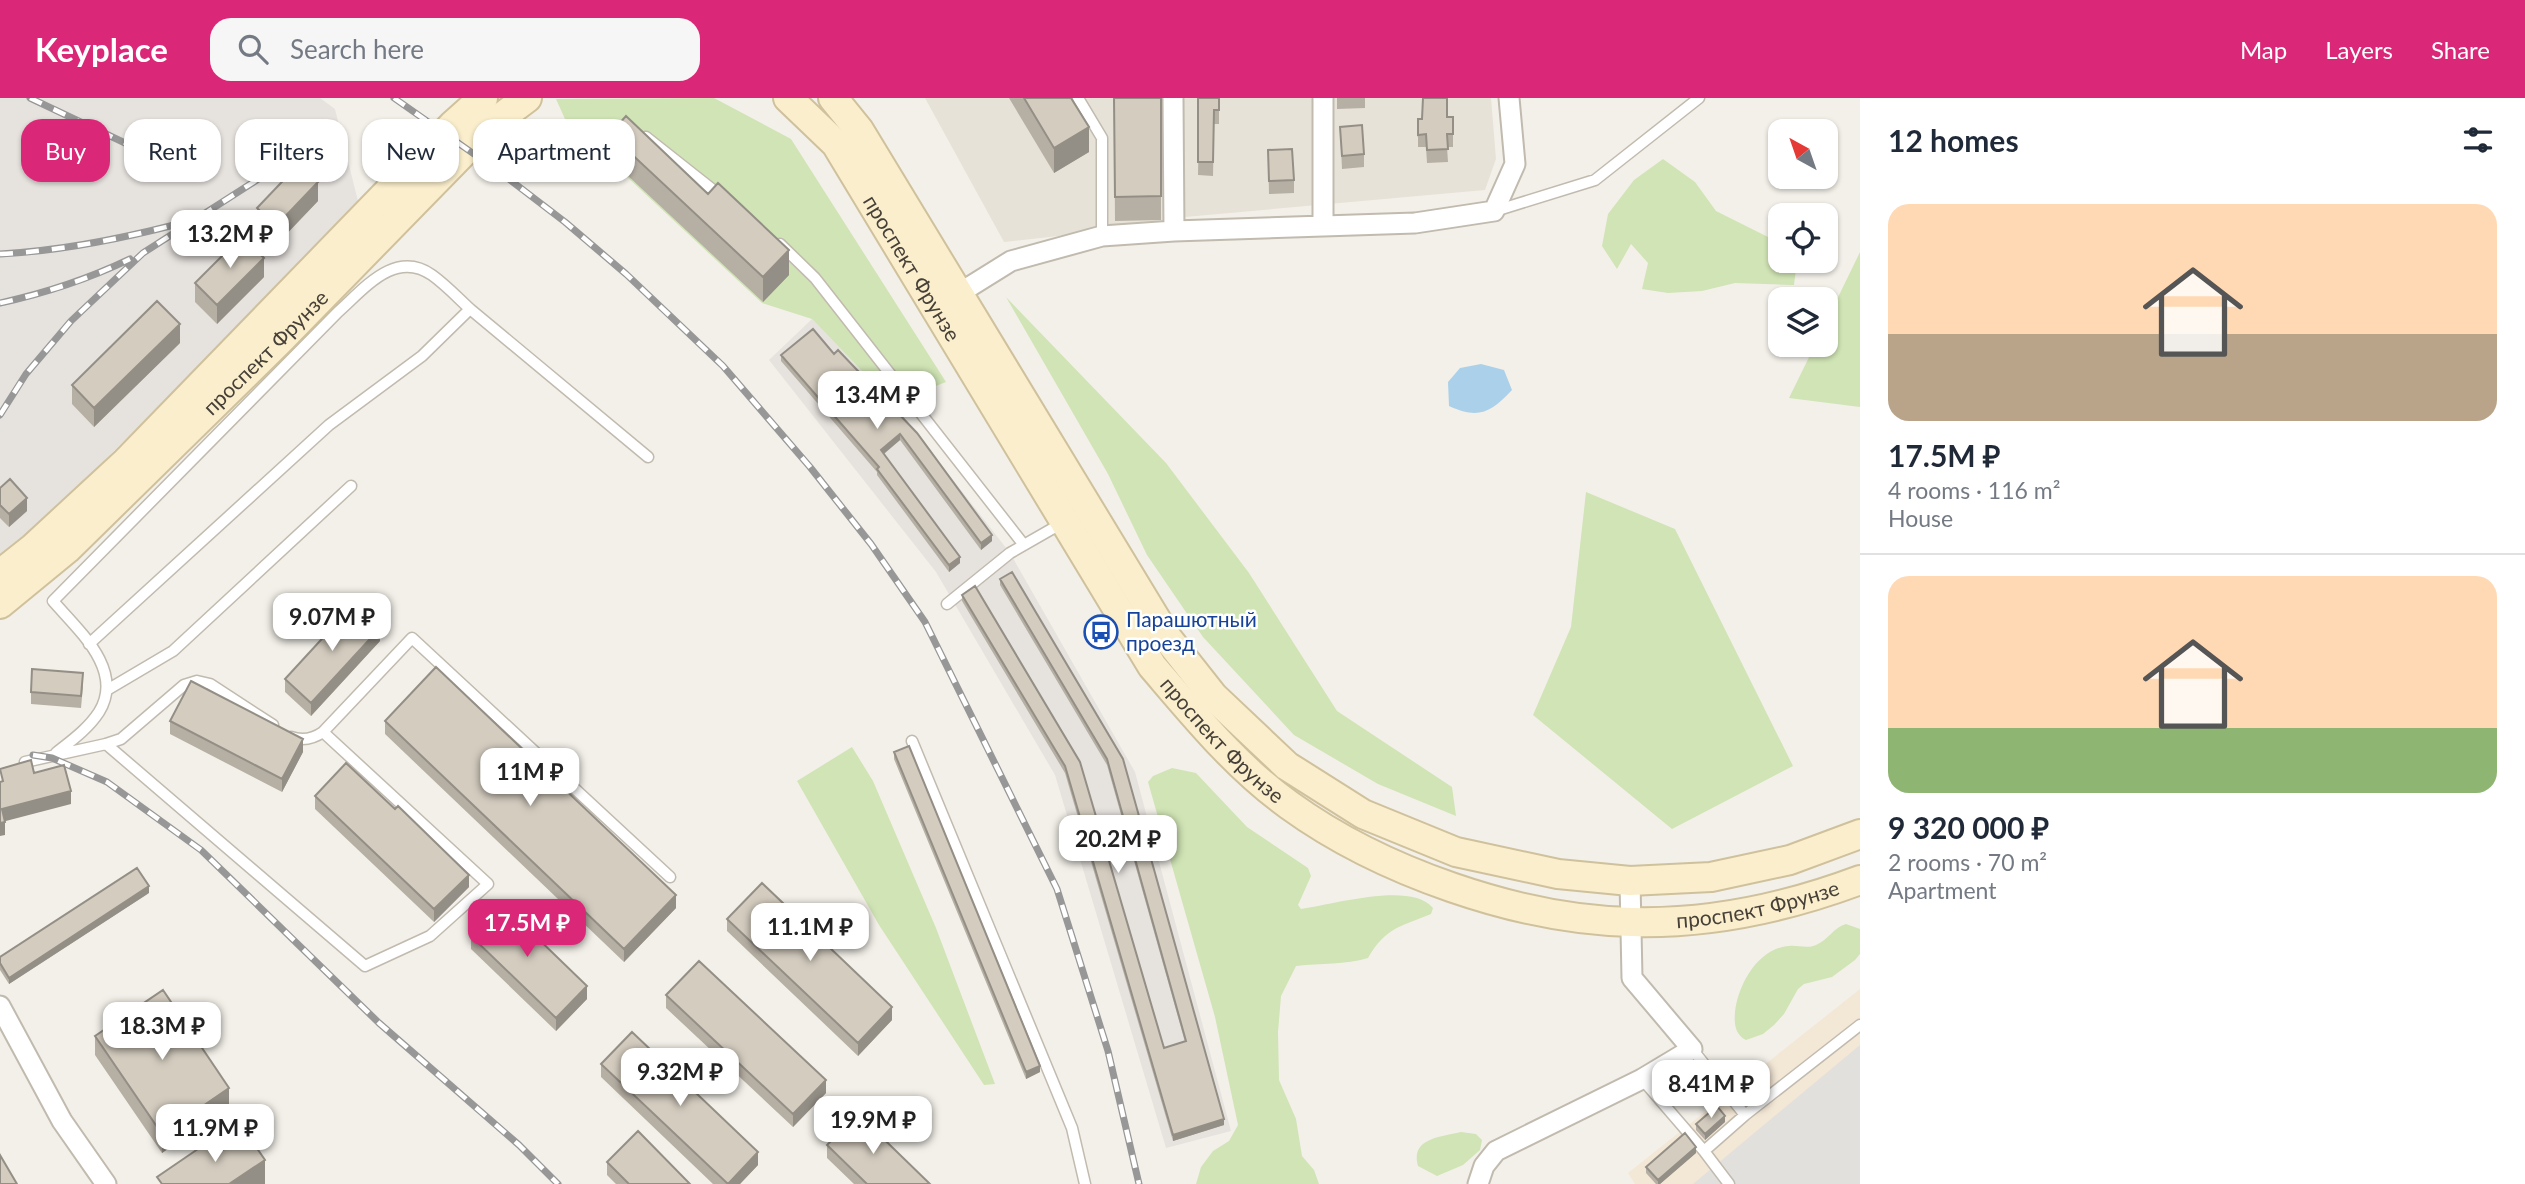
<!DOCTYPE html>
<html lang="en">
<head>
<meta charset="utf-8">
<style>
	:root { --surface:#fff; --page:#f6f6f7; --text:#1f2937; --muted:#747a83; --line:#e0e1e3; --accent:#db2777 }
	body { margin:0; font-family:Lato,sans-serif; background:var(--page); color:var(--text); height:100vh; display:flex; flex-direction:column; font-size:26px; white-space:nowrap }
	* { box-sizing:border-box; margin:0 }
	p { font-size:23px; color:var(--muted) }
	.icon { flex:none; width:38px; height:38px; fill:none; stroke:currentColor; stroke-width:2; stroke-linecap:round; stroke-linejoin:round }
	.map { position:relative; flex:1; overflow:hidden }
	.panel { display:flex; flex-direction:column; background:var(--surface); width:665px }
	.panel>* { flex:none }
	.hud { position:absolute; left:21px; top:21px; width:665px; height:63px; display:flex; gap:14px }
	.needle { width:46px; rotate:320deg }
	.fabs { position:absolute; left:1768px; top:21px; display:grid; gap:14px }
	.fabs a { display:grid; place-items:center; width:70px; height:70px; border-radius:14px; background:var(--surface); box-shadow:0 2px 5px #0004; font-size:35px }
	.price { position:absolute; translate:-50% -60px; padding:0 16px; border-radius:14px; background:#fff; color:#222; font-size:23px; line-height:46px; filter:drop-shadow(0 2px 4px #0008) }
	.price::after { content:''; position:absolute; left:50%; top:42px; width:21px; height:16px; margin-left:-10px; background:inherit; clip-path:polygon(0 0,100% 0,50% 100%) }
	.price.current { background:var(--accent); color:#fff }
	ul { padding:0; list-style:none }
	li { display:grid; align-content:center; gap:14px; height:371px; padding:0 28px }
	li+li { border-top:2px solid var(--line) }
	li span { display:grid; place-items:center; height:217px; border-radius:21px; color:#555 }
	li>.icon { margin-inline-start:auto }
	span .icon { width:126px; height:126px; fill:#fffc; stroke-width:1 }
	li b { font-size:30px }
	h2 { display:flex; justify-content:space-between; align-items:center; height:84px; padding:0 28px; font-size:30px }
	.pill { padding:0 24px; border-radius:21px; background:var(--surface); box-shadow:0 2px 5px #0004; font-size:24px; line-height:63px }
	.pill.current { background:var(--accent); color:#fff }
	header { display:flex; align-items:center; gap:42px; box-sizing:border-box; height:98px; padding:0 35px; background:var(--accent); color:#fff }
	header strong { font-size:33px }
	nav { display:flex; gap:38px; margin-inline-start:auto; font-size:24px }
	.search { width:490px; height:63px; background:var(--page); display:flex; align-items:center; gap:18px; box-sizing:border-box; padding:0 24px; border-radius:21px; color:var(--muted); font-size:26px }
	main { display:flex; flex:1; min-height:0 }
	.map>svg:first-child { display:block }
</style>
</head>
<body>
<header>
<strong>Keyplace</strong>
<div class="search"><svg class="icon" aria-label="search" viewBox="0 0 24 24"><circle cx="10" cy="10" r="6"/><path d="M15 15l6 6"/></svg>Search here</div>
<nav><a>Map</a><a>Layers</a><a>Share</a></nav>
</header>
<main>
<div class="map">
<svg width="1860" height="1086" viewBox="0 0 1860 1086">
	<rect width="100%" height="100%" fill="#f3f0e9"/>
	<path fill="#e7e2d8" d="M925,0h241v126l-162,18z
		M1183,0h308l5,61 -11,31 -300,27z"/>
	<path fill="#f3e7d6" d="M1860,891v195h-225l-7,-11z"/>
	<path fill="#e6e2de" d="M0,0h320l15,11 24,96 -304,305 -55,45z
		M812,221l81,84 117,150 125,219 96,359 -65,17 -111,-373 -119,-203 -167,-212z"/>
	<path fill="#d0e4b5" d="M714,0l77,41 155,243 -53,21 -81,-84 -50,-16 -197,-184 -9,-20z
		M1663,61l32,23 21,29 64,32v18h17l-3,24 -59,-2 -33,8 -34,2 -26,-4 6,-26 -17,-19 -14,25 -15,-23 6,-32 26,-34z
		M1860,154v155l-71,-9 26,-53h10v-21z
		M1006,199l160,166 83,110 88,138 115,76 4,29 -78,-32 -84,-49 -91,-98 -56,-82 -39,-81z
		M1586,394l89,37 118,237 -121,63 -139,-114 38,-88z
		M852,649l21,34 63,147 59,156 -11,1 -105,-160 -82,-144z
		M1172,670l24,5 51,54 61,41 3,8 -13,29 3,4c31,-4 110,-28 132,-1l-2,6c-31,13 -45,13 -63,44 -23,7 -47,5 -72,8l-15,30 -3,36 1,48 17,39 6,37 12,14 5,14h-123l5,-17 12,-16 16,-10 9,-16 -23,-108 -67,-235 5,-6z
		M1846,826l14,5v25l-5,6 -23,17 -28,7 -6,5 -14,25 -10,11 -11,9 -17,6c-11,-6 -12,-16 -11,-28 3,-27 23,-64 54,-66 8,-1 19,3 27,-1 12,-5 17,-17 30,-21z
		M1461,1034l15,2 6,6 -2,10 -17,15 -26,11 -19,-10c-8,-28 23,-29 43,-34z"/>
	<path fill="#e2e0dd" d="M1860,947v139h-167z"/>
	<path fill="#abd1ea" d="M1481,266l23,6 8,20c-21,22 -33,30 -63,16l-1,-24 12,-14z"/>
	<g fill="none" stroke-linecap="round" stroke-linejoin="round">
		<defs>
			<path id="service" d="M1078,0l24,40v98
				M646,39l76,60
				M1495,113l100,-31 104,-82
				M780,146l35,34 209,267
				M947,506l63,-51 54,-31
				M89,546l240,-219 93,-69 48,-47 178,148
				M107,592l66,-39 178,-165
				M291,639c12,4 22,2 32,-5
				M912,643l160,387 13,56
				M106,646l15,-5 63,-54 13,-4 13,3 63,41
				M56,655c15,-12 32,-24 43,-41 26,-42 -21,-82 -46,-111l285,-289c26,-23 57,-63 94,-37 14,10 26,23 38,34
				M25,664l81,-18 259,222 65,-30 58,-52 -165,-152 89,-94 258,239
				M1692,951l53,66
				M1642,981l62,72 25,33
				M1704,1053l41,-36 115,-90"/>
			<path id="minor" d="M1173,0l1,133
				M1323,127v-127
				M958,196l53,-33 91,-25 72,-5 241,-8 79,-12 21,-47 -6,-66
				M0,908l62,115 44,63
				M1478,1086l6,-18 12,-15 146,-72 50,-30 -60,-71 -2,-97"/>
			<g id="secondary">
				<path id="s1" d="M788,0l48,46 316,522c42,49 84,101 137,139 91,66 230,115 343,117 77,2 156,-15 228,-42"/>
				<path d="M833,0l26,32 309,509 45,57 74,70 76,48 93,38 102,22 72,7 81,-4 79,-17 70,-26"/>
				<path d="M0,476l33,-26 93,-86 327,-337 30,-27"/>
				<path id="s2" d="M0,506l67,-55 213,-209 207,-212 40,-30"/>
			</g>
		</defs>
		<use href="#service" stroke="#c1baaf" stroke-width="13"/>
		<use href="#minor" stroke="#c1baaf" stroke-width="23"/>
		<use href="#secondary" stroke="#cfc19c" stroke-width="32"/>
		<use href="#service" stroke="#fff" stroke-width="10"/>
		<use href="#minor" stroke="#fff" stroke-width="19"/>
		<use href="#secondary" stroke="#faeecc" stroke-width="28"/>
		<defs>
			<path id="rail" d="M30,0l131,62
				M394,0l107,75 64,49 61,52 97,92 87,101 61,77 54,78 132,267 51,162 31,133
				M0,156c60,-3 120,-15 178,-30
				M0,205c46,-10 88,-24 130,-44
				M0,317l26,-41 45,-53 72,-68 159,-102
				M33,657l19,3 55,24 94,68 178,173 140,122 39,39"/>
		</defs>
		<use href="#rail" stroke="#979797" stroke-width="7"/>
		<use href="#rail" stroke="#fff" stroke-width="4.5" stroke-dasharray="13" stroke-linecap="butt"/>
	</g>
	<path fill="#b6afa4" d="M1009,0h62l18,54 -35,21z
		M1114,0h47v122l-46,1z
		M1197,0h22v26h-5l-1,52 -15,-1 1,-54z
		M1337,0h28v10l-28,1z
		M1447,19l6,17v13h-6l1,15 -21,1 -1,-16h-8v-28z
		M1340,29l24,27v13l-22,2z
		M610,36l179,141 -26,27 -153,-143z
		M1268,52l26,30v13l-25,1z
		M318,103l-42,44 -19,-18v-19z
		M264,179l-47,47 -22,-22v-19z
		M180,245l-86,84 -22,-23v-19z
		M834,256l158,187 -11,9 -81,-110 -16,14 76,109 -11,9 -72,-97v-3l-96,-111v-6z
		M0,390l27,23 -18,16 -9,-9z
		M1000,481l123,180 101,366 -51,16 -108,-368 -103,-172v-6l118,167 84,286 21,-6 -78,-277 -107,-180z
		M380,543l-69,75 -26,-24v-13z
		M83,588l-2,22 -50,-4v-12z
		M170,623l133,31 -21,40 -112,-58z
		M385,623l291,187 -52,54 -239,-228z
		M894,654l146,320 -14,7 -132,-320z
		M315,698l154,91 -35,35 -119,-113z
		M149,795l-140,91 -9,-14v-13z
		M475,816l112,85 -31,32 -85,-82v-13l7,-7 -3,-2z
		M727,821l165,101 -34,36 -131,-125z
		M666,897l160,98 -33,34 -127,-119z
		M95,938l134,71 -67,46 -67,-98z
		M601,966l157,101 -18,19h-27l-112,-107z
		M1725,1024l-20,18 -9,-10v-6z
		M827,1047l103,39h-76l-27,-26z
		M1696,1055l-36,31h-4l-10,-11v-6z
		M607,1064l83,22h-74l-9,-9z"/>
	<path fill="#948f86" d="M1089,29v25l-35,21v-25z
		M318,84v19l-42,44v-19z
		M789,152v25l-26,27v-25z
		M264,160v19l-47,47v-19z
		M180,226v19l-86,84v-19z
		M900,336v6l-19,16v-6z
		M27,400v13l-18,16v-13z
		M992,437v6l-11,9v-7z
		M960,459v6l-11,9v-7z
		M380,530v13l-69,75v-13z
		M303,641v13l-21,40v-13z
		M71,693v13l-69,18v-13z
		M5,724v13l-5,1v-13z
		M469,777v12l-35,35v-13z
		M149,788v7l-140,91v-6z
		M676,797v13l-52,54v-13z
		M587,888v13l-31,32v-13z
		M892,909v13l-34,36v-13z
		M1040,968v6l-14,7v-7z
		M826,982v13l-33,34v-13z
		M229,990v19l-67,46v-19z
		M1725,1018v6l-20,18v-6z
		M1224,1021v6l-51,16v-6z
		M1696,1049v6l-36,31h-2v-4z
		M758,1054v13l-18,19h-12z
		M265,1062v24h-36z"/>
	<path fill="#d4ccbf" stroke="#948f86" stroke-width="2" d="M1024,0h47l18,29 -35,21z
		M1114,0h47v98l-46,1z
		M1198,0h21v12h-5l-1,52h-15z
		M1423,0h24v19h6v17h-6l1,15 -21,1 -1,-16 -8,1v-16h4z
		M626,18l82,78 10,-11 71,67 -26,27 -153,-143z
		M1362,27l2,29 -22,2 -2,-29z
		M1292,51l2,31 -25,1 -1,-31z
		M299,66l19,18 -42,44 -19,-18z
		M242,138l22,22 -47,47 -22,-22z
		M157,203l23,23 -86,84 -22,-23z
		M813,231l21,25 4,-4 79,83 75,102 -11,8 -81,-109 -19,16 79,107 -11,8 -72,-96 2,-2 -98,-112z
		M10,381l17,19 -18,16 -9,-9v-17z
		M1012,474l111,187 101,360 -51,16 -108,-369 -103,-171 13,-9 105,176 84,286 22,-7 -79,-282 -107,-180z
		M354,506l26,24 -69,75 -26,-24z
		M436,569l240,228 -52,54 -239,-228z
		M32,571l51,4 -2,23 -50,-4z
		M191,583l112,58 -21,40 -112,-58z
		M909,648l131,320 -14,6 -132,-320z
		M31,662l3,13 30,-8 7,26 -69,18 3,13 -5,1v-41l3,-1 -3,-12z
		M346,665l49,46 3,-3 71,69 -35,34 -119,-113z
		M137,770l12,18 -140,92 -9,-15v-6z
		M762,785l130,124 -34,36 -131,-124z
		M488,803l6,6 5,-6 88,85 -31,32 -85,-82 13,-13 -9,-9z
		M699,863l127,119 -33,34 -127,-119z
		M163,892l66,98 -67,46 -67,-98z
		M632,934l126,120 -30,32 -127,-120z
		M1717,1008l8,10 -20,18 -9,-10z
		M858,1016l72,70h-63l-40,-39z
		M638,1033l52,53h-61l-22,-22z
		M1685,1035l11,14 -38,33 -12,-13z
		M247,1036l18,26 -36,24h-67l-5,-7 57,-39 9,12z
		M0,1057l17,29h-17z"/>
	<defs>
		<symbol id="bus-ring" viewBox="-11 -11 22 22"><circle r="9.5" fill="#fff" stroke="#1a4fb4" stroke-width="1.5"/><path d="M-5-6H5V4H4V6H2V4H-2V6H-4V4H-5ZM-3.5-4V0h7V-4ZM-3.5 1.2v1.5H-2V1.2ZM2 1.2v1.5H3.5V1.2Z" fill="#1a4fb4"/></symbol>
	</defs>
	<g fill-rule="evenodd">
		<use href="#bus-ring" x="1082" y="515" width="38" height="38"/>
	</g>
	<g text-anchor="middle" stroke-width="5" stroke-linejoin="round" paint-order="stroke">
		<g font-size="21" fill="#464038" stroke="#fff">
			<text dy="7" stroke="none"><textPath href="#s1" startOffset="212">проспект Фрунзе</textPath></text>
			<text dy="7" stroke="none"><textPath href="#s2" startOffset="366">проспект Фрунзе</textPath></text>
			<text dy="7" stroke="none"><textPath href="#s1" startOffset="779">проспект Фрунзе</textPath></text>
			<text dy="7" stroke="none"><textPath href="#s1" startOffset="1367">проспект Фрунзе</textPath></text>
		</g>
		<g font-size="21" fill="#164399" stroke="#fff" text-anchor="start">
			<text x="1126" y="529">Парашютный<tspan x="1126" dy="24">проезд</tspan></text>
		</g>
	</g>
</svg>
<div class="fabs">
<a><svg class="needle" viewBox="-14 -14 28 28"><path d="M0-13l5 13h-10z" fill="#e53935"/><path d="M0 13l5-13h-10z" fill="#747a83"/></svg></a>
<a><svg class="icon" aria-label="locate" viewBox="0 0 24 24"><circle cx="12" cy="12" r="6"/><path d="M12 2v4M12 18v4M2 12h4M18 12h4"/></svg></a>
<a><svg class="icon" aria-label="layers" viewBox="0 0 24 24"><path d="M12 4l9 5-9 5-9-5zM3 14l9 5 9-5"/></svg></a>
</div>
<b class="price" style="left:230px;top:172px">13.2M ₽</b>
<b class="price" style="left:877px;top:333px">13.4M ₽</b>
<b class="price" style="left:332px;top:555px">9.07M ₽</b>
<b class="price" style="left:530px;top:710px">11M ₽</b>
<b class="price" style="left:1118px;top:777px">20.2M ₽</b>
<b class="price current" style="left:527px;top:861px">17.5M ₽</b>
<b class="price" style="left:810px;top:865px">11.1M ₽</b>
<b class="price" style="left:162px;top:964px">18.3M ₽</b>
<b class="price" style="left:680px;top:1010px">9.32M ₽</b>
<b class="price" style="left:1711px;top:1022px">8.41M ₽</b>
<b class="price" style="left:873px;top:1058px">19.9M ₽</b>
<b class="price" style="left:215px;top:1066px">11.9M ₽</b>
<div class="hud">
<a class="pill current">Buy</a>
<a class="pill">Rent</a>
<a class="pill">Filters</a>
<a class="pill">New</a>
<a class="pill">Apartment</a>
</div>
</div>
<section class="panel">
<h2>12 homes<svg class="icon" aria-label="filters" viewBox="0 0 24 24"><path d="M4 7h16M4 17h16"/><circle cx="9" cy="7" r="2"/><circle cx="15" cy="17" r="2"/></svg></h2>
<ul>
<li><span style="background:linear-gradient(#ffd9b3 60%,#b9a48a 0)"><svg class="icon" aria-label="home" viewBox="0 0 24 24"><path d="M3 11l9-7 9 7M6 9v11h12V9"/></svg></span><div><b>17.5M ₽</b><p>4 rooms · 116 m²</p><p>House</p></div></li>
<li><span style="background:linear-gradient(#ffd9b3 70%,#8fb573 0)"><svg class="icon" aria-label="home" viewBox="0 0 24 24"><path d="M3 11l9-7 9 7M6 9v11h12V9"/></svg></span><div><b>9 320 000 ₽</b><p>2 rooms · 70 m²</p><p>Apartment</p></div></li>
</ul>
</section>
</main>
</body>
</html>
